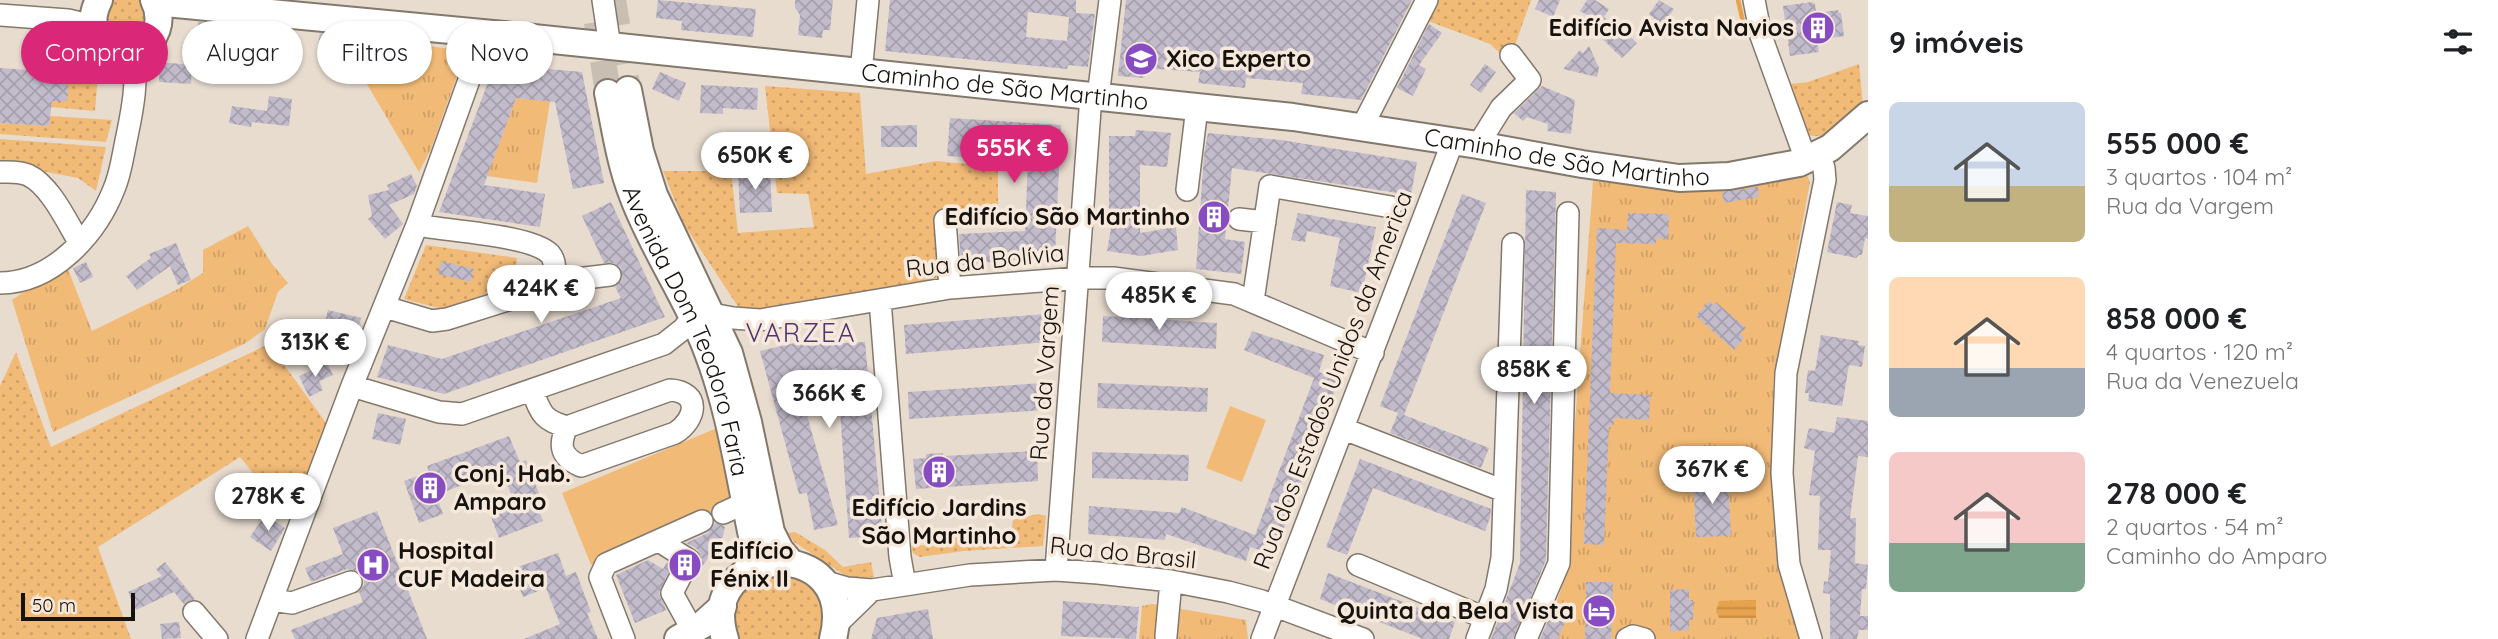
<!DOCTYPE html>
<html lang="pt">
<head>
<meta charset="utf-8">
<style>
	:root { --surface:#fff; --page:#f2f2f2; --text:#202124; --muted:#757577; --accent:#db2777 }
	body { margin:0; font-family:Quicksand,sans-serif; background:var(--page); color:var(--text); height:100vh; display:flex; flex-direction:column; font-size:26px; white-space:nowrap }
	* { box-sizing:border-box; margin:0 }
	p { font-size:23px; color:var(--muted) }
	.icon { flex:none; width:38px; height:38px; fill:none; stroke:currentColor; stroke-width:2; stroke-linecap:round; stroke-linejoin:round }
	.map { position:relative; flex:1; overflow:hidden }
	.side { display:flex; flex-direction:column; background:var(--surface); width:630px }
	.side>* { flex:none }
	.banner { position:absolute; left:21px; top:21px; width:665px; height:63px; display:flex; gap:14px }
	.scale { position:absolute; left:21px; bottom:18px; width:114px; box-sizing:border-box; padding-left:7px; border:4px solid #16120d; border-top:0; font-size:19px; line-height:24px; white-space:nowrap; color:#16120d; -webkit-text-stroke:5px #f6e9dc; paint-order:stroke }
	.price { position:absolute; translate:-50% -60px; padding:0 16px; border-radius:24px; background:#fff; color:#222; font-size:23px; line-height:46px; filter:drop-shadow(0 2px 4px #0008) }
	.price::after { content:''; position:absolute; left:50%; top:42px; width:21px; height:16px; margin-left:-10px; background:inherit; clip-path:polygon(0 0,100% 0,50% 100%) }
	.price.active { background:var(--accent); color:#fff }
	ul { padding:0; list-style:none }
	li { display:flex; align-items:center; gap:21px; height:175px; padding:0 21px }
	li span { display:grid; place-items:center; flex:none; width:196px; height:140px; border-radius:10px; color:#555 }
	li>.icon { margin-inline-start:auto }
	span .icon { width:84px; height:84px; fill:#fffc; stroke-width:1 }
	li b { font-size:30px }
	h2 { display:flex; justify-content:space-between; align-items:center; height:84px; padding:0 21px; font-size:30px }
	.tag { padding:0 24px; border-radius:32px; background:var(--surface); box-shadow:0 2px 5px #0004; font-size:24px; line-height:63px }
	.tag.active { background:var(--accent); color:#fff }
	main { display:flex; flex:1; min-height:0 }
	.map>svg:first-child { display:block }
</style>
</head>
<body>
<main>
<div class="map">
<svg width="1868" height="639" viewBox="0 0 1868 639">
	<defs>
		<pattern id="grass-dots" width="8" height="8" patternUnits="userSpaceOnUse" patternTransform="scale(1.75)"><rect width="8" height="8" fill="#f2ba77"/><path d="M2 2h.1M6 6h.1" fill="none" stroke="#cf9f66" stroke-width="1.8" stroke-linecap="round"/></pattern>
		<pattern id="park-tufts" width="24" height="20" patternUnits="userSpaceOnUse" patternTransform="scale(1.75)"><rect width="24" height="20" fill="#f2ba77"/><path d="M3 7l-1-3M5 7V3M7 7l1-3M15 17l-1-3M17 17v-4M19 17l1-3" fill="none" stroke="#cf9f66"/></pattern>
		<pattern id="water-rules" width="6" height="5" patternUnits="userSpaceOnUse" patternTransform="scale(1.75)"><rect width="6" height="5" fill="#e6a24c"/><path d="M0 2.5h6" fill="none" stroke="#c58a41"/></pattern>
		<pattern id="building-cross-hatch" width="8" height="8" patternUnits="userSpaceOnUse" patternTransform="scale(1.75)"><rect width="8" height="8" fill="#c2bbcb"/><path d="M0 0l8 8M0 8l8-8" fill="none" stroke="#a6a0ad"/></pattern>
	</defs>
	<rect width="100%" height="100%" fill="#e8dccf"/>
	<path fill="url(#grass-dots)" d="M111,0h33l2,33 -22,8 -15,-8 -5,-21z
		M1429,0h102l-16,45 -11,12 -14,-13 -70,-26z
		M1859,64l4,40 -39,32h-13l-5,-6 -16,-46 18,-2z
		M69,73l29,2 -3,36 -44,-4v-7l16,-5z
		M765,86l95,7 6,81 70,-13 62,6v54l-60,5v56l-197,29 -56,-85 -22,-55h68l7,62 76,-6 -6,-33 -31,-1z
		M50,116l62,4 -6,22 -106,-8v-11l49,3z
		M0,139l106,8 -10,44 -18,-13 -78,-15z
		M426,245l91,13 -4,27 -71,24 -38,-10z
		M269,344l57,79 -35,97 -51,-63 -142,90 33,92h-131v-253l16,-34 35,95z
		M1038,514l8,2 -3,30 -79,5 -44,6 -7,-4 -1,-7 38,-3v-11l16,-1 1,6 45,-8 1,-9z
		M795,532l30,18 18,17 28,-5 3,15 -18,2 -10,-3 -52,-34 -6,-9z
		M789,574c30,13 41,33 30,65h-81c-7,-20 -4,-49 17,-60 9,-4 24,-4 34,-5z"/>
	<path fill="url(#park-tufts)" d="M339,37l31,3v3l12,1v-2l64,6 6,3 7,12v7l-28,79 -12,23z
		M516,98l34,3 -13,82 -50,-7z
		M1807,175l3,7 -37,201 5,175 30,81h-263l18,-56 30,-402c34,4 68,9 102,10 37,0 75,-10 112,-16z
		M248,226l24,38 16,19 -10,9 -13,37 -19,14 -193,89 -41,-132 54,-36 26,67 84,-41 27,-17v-23z
		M1152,604l94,16 2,19h-109l3,-33z"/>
	<path fill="#f2ba77" d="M1230,406l36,14 -24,62 -36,-14z
		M717,428l18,73 -144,64 -29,-72z"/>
	<path fill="url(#water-rules)" d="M1756,600v18h-37l-3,-7 3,-10z"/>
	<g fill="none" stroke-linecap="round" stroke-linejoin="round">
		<path stroke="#e6a24c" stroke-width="4.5" d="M1738,0l8,35"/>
	</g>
	<path fill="url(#building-cross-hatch)" fill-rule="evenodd" d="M658,0l98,9 -3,28 -72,-7 1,-9 -26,-3z
		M795,0h38l-3,30h-7l-1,8 -24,-3 2,-20 -5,-7z
		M890,0h186v13l19,1 -7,53 -20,-2 -1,4 -182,-18zM1028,12l41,5 -2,24 -41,-4z
		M1126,0h286l-51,100 -60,-6 2,-11 -57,-5 -1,10 -47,-5 2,-11 -56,-4 -1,10 -25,-2z
		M1539,0h21l-7,17 -18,-8z
		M1587,0h8l14,9 -5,8 22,19 2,-2 9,9 -15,15 -24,-23 1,-2 -13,-8 5,-8 -11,-6z
		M1659,0l15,9 -12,16 -13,-11z
		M1812,2l3,2 1,9 22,-3 1,3h2l3,23 -27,4 2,12 -29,4 -7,-50z
		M198,22l33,3 -1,21 -34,-3z
		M1429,24l13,9 -23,32 7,4 -13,27 -16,-8z
		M320,33l15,2 -3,19 -15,-2z
		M1589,46l10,22 -2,9 -34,-8 17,-19 3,3z
		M69,47l13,1 -1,19 -13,-1z
		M160,62l32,3 -1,19 -32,-2z
		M495,64l87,8 22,111 -31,6 -18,-87 -39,-4 -32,87 61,9 -5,33 -101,-15z
		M1485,64l11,8 -15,21 -11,-8z
		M0,68l69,5 -2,28h-15l-3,25 -49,-3z
		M660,72l26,11 -7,18 -27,-12z
		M701,85l57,3 -1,22 -34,-2v6l-23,-1z
		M1542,86l33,14 -4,34 -24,-3 1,-7 -21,-7 -4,4 -9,-8z
		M269,96l23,3 -3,27 -37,-4 -1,5 -22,-4 3,-17 35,5z
		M950,118l111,7 -6,130 -94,10 -2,-31 66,-3 3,-70 -81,-5z
		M917,125v22h-36v-21z
		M1136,130l35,3 -4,34 -27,-2v68l36,-6 2,23 -37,6 -34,-5 6,-34h-4v-81h26z
		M1208,133l73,7 136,22 -6,33 -179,-27 -7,71 20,3 -4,32 -45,-5 8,-114z
		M770,170l2,42 -32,1 -2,-41z
		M411,174l6,12 -3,8 -25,11 14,19 -18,15 -17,-20 4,-3 -4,-21 21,-5 -2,-5z
		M1758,187l1,10 -35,6 -2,-11z
		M1526,190l30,2 -10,368 -33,79h-22l29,-76z
		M1462,194l24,9 -82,212 85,33 -8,20 -91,-35 8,-20 -18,-7z
		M611,202l54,115 -221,77 -67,-17 11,-32 54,14 179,-61 -6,-11 7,-8 -1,-11 -7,-5h-10l-22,-47z
		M1837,202l15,3 -2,8 18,3v23l-3,-1 -3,17h-3l-3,3 -29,-6z
		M1298,213l78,14 -14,66 -32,-7 10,-48 -33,-7 -2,11 -14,-2z
		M1628,213l41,1 -1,25 -12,-1v6l-40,-1 -6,150 40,2 -1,25 -35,-2v7h-5l-5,120 -20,-1 13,-316 30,2z
		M176,243l15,37 -13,5 -8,-19 -33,24 -11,-14 25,-18 -2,-4z
		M441,261l33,8 -3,13 -33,-8z
		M86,262l7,15 -13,6 -7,-15z
		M1709,301l4,4 3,-3 30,26 -6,6 4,4 -10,12 -38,-34z
		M328,310l33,8 -8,30 -32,-8z
		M1045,314l2,28 -141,12 -2,-29z
		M1103,316l114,7 -1,26 -114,-7z
		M281,323l26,4 -4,26 -26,-3z
		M1252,331l72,24 -5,17 20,7 -65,176 -24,-8 -4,14 -80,-27 -1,6 -77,-6 1,-28 90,7 3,-6 73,28 59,-157 -70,-28z
		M1821,335l38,6 -1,4 7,1 -3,21 -13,-2 -7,41 -34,-5 1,-8h-4l3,-23 7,1z
		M821,337l3,7 41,-2 18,194 -34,2 -12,-170 -40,12 41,145 -24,5 -7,-37 -8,1 -39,-143z
		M327,363l6,12 -14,6 4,9 -14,7 -10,-21z
		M1043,383l2,27 -136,9 -1,-27z
		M1098,383l110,5 -1,24 -110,-4z
		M378,413l28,6 -6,26 -28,-6z
		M1837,417l31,4v36l-10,-1 -8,62h6l-1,45 13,2 -2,24h-4l-2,27h8v14h-9l-2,9h-27v-45l-7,-1 1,-12 4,1 3,-32h-13l2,-54 -11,-1 6,-44 -11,-3 5,-20 25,5z
		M509,436l11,26 6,-2 14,36 -6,2 9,23 -44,17 -11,-29 25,-9 -11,-30 -66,25 7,19 -24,9 -15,-42 25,-9 -2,-6z
		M1037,451l1,30 -122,8 -3,-30 13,-1v-4l17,-1v3z
		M1092,452l97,3 -1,26 -96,-3z
		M1360,459l131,50 -1,9 -5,13 -112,-43 -26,67 -21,-8z
		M1728,476l3,60 -35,1 -3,-60z
		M377,511l50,128h-132l-4,-9 72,-28 -4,-10 5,-7v-7l-5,-6 -12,-3 -36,13 -6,-14 38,-14 -10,-26z
		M265,515l20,13 -14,23 -21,-14z
		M715,523l10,3 -2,10 -30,44 9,-21 -5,-10 -11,-6 22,-10z
		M558,553l8,23 10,-4 15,40 -4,1 11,26h-74l36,-15 -14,-36 -23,9 -11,-28z
		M648,560l15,9 4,-7 5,3 -13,28 7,17 -31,13 -19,-48z
		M165,562l30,37 -11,5 -10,-12 -38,18 -8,-18 34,-16 -6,-7z
		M1328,573l127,49 -6,17h-26l-103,-40z
		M1586,582h27l-2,57h-26z
		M1689,589v11h4v20h-4v10l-19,1v-41z
		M1063,601l76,6 -3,32 -75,-3z
		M928,609l5,30h-62l6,-21z
		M1552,612l15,5 -9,22h-18z
		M179,622l2,16 -19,1 -2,-15z"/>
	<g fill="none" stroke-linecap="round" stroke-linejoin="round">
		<path stroke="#c8beb2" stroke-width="26" stroke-dasharray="26 13" stroke-linecap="butt" d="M613,0l15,90
			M597,22l11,71"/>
		<defs>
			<path id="minor" d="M603,0l7,47
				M1754,0l7,36 45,124
				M0,15l68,5 25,6
				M861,73l7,-73
				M1098,97l12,-97
				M1362,127l65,-127
				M1478,145l23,-37 29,-28 -19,-25
				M0,172c9,0 19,-1 28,3 22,10 39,47 51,67
				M1187,190l10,-83
				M1239,219l26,3
				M945,220l5,68
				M552,282l58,-7
				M0,283c52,0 96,-48 114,-94 7,-16 9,-35 13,-53 6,-29 11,-55 6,-85
				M880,300l20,257 5,28
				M1253,301l17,-115 121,21
				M385,307l47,14 15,-2 99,-31 8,-8c1,-9 2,-19 -4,-26 -18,-19 -104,-23 -133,-29
				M712,314l21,4 27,2 190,-32 129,-10h34l121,16 139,59
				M352,386l87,26 23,2 202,-70 19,-15 11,-13
				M532,390c9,23 10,30 35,37 -9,19 -6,30 14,39l94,-33c22,-14 26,-41 -5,-43l-103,37
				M1344,429l160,62
				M723,513l22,-10
				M659,541l30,19 -17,33 21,38
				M1358,565l127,53
				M1056,570l35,-474
				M823,581l24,7 25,2 98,-15 86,-5 42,3 73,8 57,11 34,9 101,38
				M272,600l20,3 59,-21
				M194,612l23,27
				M837,624l35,-34
				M1166,636l5,-55
				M257,639l95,-253 65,-161 57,-159 9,-33
				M624,639l-24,-62 6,-13 96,-43
				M1262,639l191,-498
				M1477,639l19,-50 6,-31 11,-314
				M1526,639l33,-76 9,-350
				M1627,639l6,-3 11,3
				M1811,639l-22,-75 -7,-91 4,-100 39,-193 -1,-12 -5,-13"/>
			<g id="major">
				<path d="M99,0c-5,10 -8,21 -3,31 21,42 79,13 58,-31"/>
				<path id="s1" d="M155,2l369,35 769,80 185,28 104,19 97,14 50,-2 70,-13 31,-15 38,-33"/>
				<path d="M628,90l12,61 14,44 75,158 19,69 23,110 9,18 11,13"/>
				<path id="s2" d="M608,93c7,34 12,70 25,103 20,54 54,100 74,154 23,59 32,124 45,186v17l-5,18"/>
				<path d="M678,639l24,-14 21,-19"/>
				<path d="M725,639c-31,-96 135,-107 108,0"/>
			</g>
		</defs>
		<use href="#minor" stroke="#83786c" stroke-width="24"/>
		<use href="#major" stroke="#83786c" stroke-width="30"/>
		<use href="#minor" stroke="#fff" stroke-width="21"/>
		<use href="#major" stroke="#fff" stroke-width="26"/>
	</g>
	<defs>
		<symbol id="building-disc" viewBox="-11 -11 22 22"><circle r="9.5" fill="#874cc2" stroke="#f6e9dc"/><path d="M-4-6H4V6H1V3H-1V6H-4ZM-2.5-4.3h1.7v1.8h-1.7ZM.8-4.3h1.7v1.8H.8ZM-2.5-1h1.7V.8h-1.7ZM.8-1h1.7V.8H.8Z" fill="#fff"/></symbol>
		<symbol id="school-disc" viewBox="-11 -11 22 22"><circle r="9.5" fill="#874cc2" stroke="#f6e9dc"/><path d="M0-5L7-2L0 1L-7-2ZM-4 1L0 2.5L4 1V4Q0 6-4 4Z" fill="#fff"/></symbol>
		<symbol id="hospital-disc" viewBox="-11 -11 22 22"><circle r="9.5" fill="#874cc2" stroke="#f6e9dc"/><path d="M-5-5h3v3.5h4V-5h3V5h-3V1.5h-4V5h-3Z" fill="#fff"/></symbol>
		<symbol id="hotel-disc" viewBox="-11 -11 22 22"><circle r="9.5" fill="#874cc2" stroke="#f6e9dc"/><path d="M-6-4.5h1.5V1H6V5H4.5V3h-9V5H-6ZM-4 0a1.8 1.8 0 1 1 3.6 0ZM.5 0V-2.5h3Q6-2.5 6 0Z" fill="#fff"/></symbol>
	</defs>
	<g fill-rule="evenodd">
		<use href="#building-disc" x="1799" y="9" width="38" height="38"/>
		<use href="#school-disc" x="1122" y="40" width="38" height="38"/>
		<use href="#building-disc" x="1195" y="198" width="38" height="38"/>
		<use href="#building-disc" x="920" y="453" width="38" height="38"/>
		<use href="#building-disc" x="411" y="469" width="38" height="38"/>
		<use href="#hospital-disc" x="354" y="546" width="38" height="38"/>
		<use href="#building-disc" x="666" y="546" width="38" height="38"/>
		<use href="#hotel-disc" x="1580" y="592" width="38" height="38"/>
	</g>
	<g text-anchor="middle" stroke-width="7" stroke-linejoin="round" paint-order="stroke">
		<g font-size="24" font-weight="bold" fill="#16120d" stroke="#f6e9dc" text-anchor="start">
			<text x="1794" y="36" text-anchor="end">Edifício Avista Navios</text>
			<text x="1166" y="67">Xico Experto</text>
			<text x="1190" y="225" text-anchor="end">Edifício São Martinho</text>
			<text x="454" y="482">Conj. Hab.<tspan x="454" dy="28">Amparo</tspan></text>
			<text x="939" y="516" text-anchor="middle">Edifício Jardins<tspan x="939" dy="28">São Martinho</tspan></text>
			<text x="398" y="559">Hospital<tspan x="398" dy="28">CUF Madeira</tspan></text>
			<text x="710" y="559">Edifício<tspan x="710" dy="28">Fénix II</tspan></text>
			<text x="1574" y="619" text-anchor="end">Quinta da Bela Vista</text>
		</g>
		<g font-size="24" fill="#16120d" stroke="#f6e9dc">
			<text dy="8" stroke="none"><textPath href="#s1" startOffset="854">Caminho de São Martinho</textPath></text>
			<text dy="8" stroke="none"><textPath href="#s1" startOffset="1421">Caminho de São Martinho</textPath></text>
			<text transform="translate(985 261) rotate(-6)" y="8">Rua da Bolívia</text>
			<text dy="8" stroke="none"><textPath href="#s2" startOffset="252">Avenida Dom Teodoro Faria</textPath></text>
			<text transform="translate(1045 373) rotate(-86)" y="8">Rua da Vargem</text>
			<text transform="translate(1333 380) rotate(-69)" y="8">Rua dos Estados Unidos da America</text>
			<text transform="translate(1123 553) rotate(6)" y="8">Rua do Brasil</text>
		</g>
		<g font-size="26" letter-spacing="2" fill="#513570" stroke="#f6e9dc">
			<text x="801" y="342">VARZEA</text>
		</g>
	</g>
</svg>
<div class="scale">50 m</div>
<b class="price active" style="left:1014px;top:185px">555K €</b>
<b class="price" style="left:755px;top:192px">650K €</b>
<b class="price" style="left:541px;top:325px">424K €</b>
<b class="price" style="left:1159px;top:332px">485K €</b>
<b class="price" style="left:315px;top:379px">313K €</b>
<b class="price" style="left:1534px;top:406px">858K €</b>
<b class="price" style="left:829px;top:430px">366K €</b>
<b class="price" style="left:1712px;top:506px">367K €</b>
<b class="price" style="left:268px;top:533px">278K €</b>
<div class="banner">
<a class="tag active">Comprar</a>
<a class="tag">Alugar</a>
<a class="tag">Filtros</a>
<a class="tag">Novo</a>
</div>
</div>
<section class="side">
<h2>9 imóveis<svg class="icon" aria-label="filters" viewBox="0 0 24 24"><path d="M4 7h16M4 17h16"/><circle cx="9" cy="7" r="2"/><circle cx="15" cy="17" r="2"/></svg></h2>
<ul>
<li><span style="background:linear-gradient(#c9d6e8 60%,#c2b280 0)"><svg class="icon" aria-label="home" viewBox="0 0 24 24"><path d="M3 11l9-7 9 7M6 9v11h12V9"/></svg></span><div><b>555 000 €</b><p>3 quartos · 104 m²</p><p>Rua da Vargem</p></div></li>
<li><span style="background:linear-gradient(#ffd9b3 65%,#9aa5b1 0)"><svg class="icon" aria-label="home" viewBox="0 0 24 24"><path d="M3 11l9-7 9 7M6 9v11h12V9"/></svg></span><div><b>858 000 €</b><p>4 quartos · 120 m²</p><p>Rua da Venezuela</p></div></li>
<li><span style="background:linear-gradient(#f6c9c9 65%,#7fa58c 0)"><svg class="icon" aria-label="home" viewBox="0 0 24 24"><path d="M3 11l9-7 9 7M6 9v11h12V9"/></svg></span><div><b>278 000 €</b><p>2 quartos · 54 m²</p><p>Caminho do Amparo</p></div></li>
</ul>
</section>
</main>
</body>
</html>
